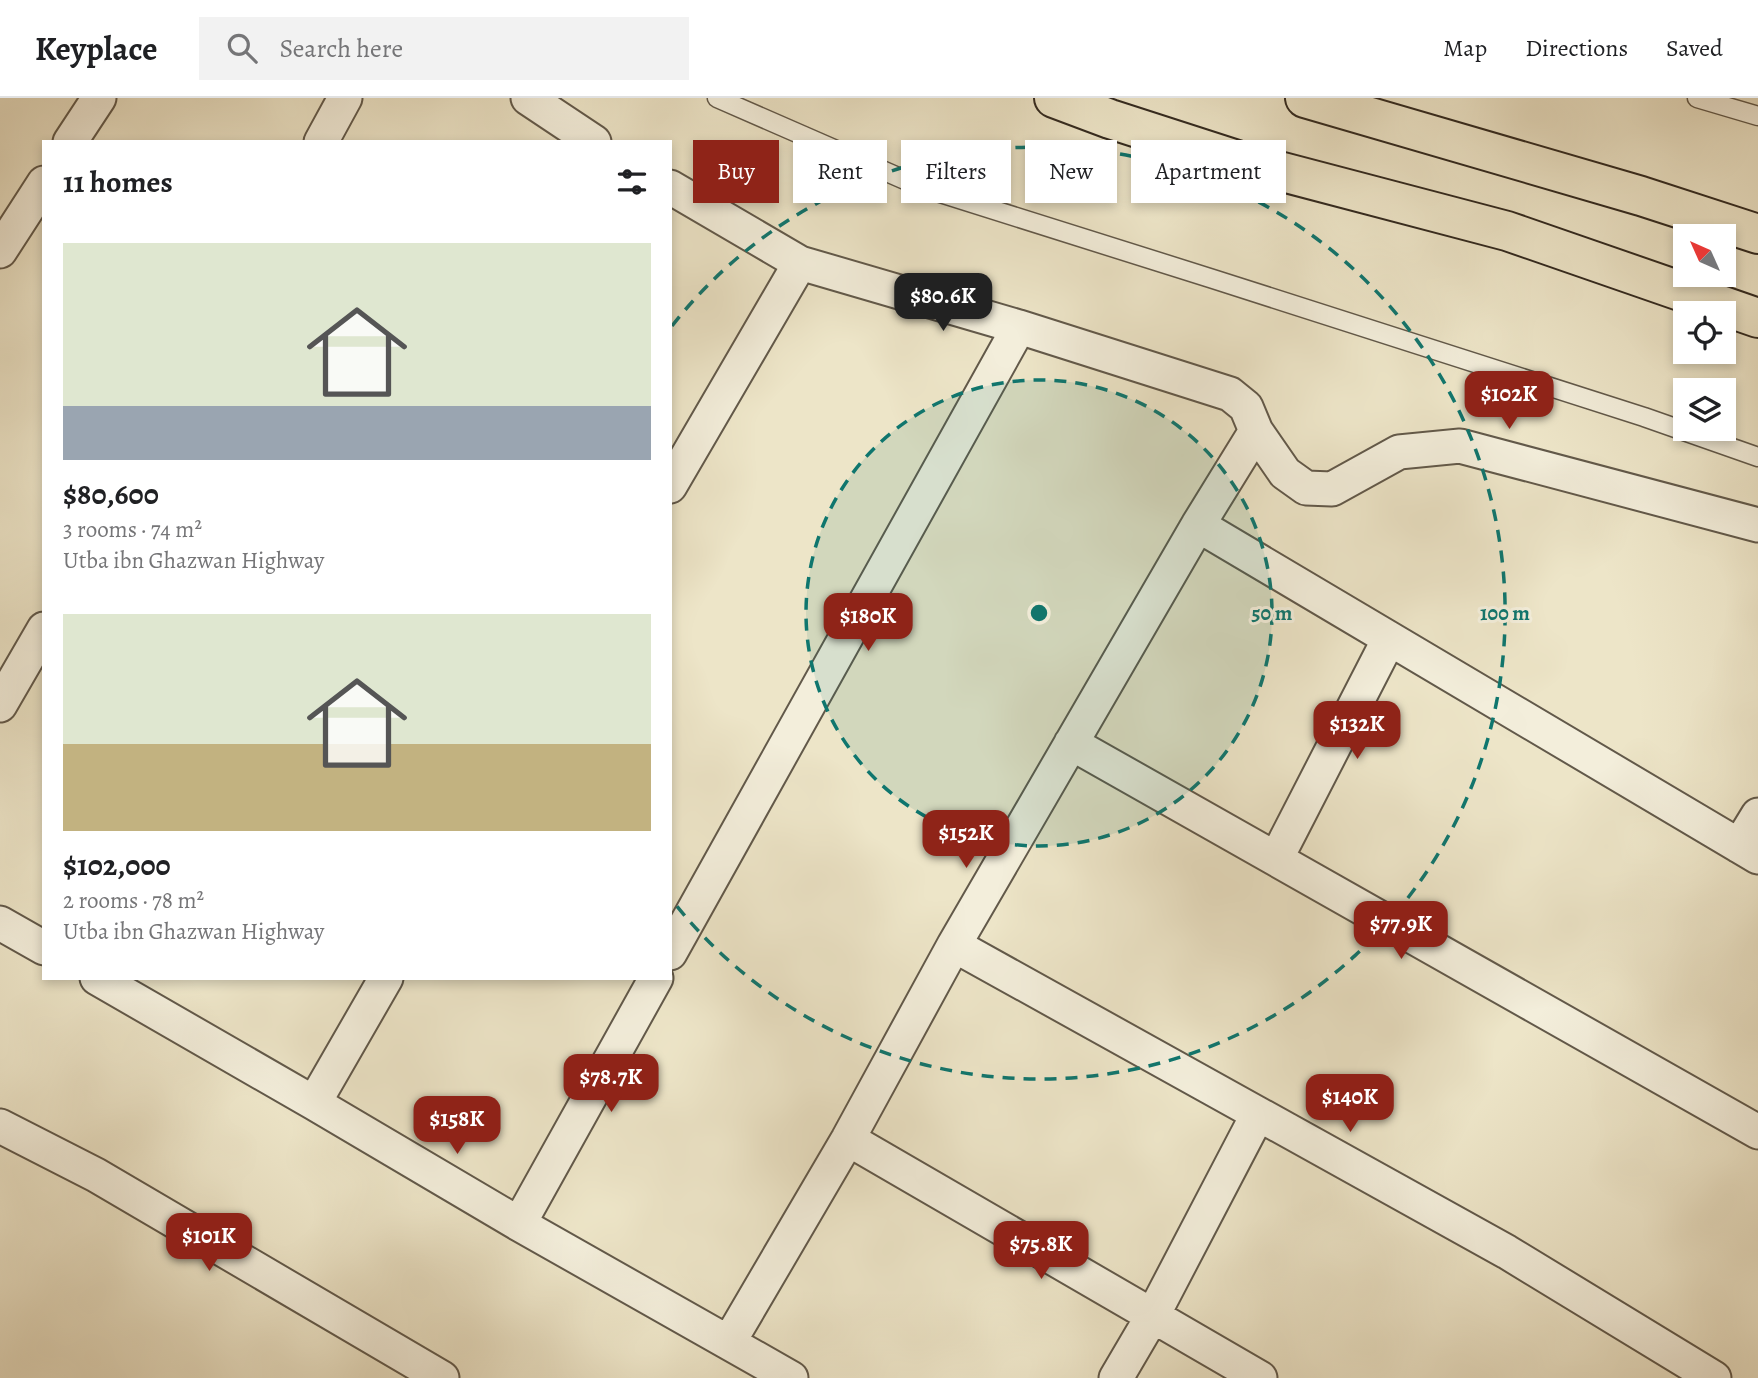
<!DOCTYPE html>
<html lang="en">
<head>
<meta charset="utf-8">
<style>
	:root { --surface:#fff; --page:#f2f2f2; --text:#202124; --muted:#757577; --line:#e0e0e0; --accent:#8f2418 }
	body { margin:0; font-family:Alegreya,serif; background:var(--page); color:var(--text); height:100vh; display:flex; flex-direction:column; font-size:26px; white-space:nowrap }
	* { box-sizing:border-box; margin:0 }
	p { font-size:23px; color:var(--muted) }
	.icon { flex:none; width:38px; height:38px; fill:none; stroke:currentColor; stroke-width:2; stroke-linecap:round; stroke-linejoin:round }
	.map { position:relative; flex:1; overflow:hidden }
	.drawer { position:absolute; left:42px; top:42px; width:630px; height:840px; display:flex; flex-direction:column; background:var(--surface); border-radius:0px; box-shadow:0 4px 10px #0003 }
	.drawer>* { flex:none }
	.banner { position:absolute; left:693px; top:42px; width:665px; height:63px; display:flex; gap:14px }
	.needle { width:46px; rotate:315deg }
	.controls { position:absolute; left:1673px; top:126px; display:grid; gap:14px }
	.controls a { display:grid; place-items:center; width:63px; height:63px; border-radius:0px; background:var(--surface); box-shadow:0 4px 10px #0003; font-size:35px }
	.price { position:absolute; translate:-50% -60px; padding:0 16px; border-radius:14px; background:var(--accent); color:#fff; font-size:23px; line-height:46px; filter:drop-shadow(0 2px 4px #0008) }
	.price::after { content:''; position:absolute; left:50%; top:42px; width:21px; height:16px; margin-left:-10px; background:inherit; clip-path:polygon(0 0,100% 0,50% 100%) }
	.price.active { background:#222; color:#fff }
	ul { padding:0; list-style:none }
	li { display:grid; align-content:center; gap:14px; height:371px; padding:0 21px }
	li span { display:grid; place-items:center; height:217px; border-radius:0px; color:#555 }
	li>.icon { margin-inline-start:auto }
	span .icon { width:126px; height:126px; fill:#fffc; stroke-width:1 }
	li b { font-size:30px }
	h2 { display:flex; justify-content:space-between; align-items:center; height:84px; padding:0 21px; font-size:30px }
	.chip { padding:0 24px; border-radius:0px; background:var(--surface); box-shadow:0 4px 10px #0003; font-size:24px; line-height:63px }
	.chip.active { background:var(--accent); color:#fff }
	header { display:flex; align-items:center; gap:42px; box-sizing:border-box; height:98px; padding:0 35px; background:var(--surface); border-bottom:2px solid var(--line) }
	header strong { font-size:33px }
	nav { display:flex; gap:38px; margin-inline-start:auto; font-size:24px }
	.search { width:490px; height:63px; background:var(--page); display:flex; align-items:center; gap:18px; box-sizing:border-box; padding:0 24px; border-radius:0px; color:var(--muted); font-size:26px }
	.map>svg:first-child { display:block }
</style>
</head>
<body>
<header>
<strong>Keyplace</strong>
<div class="search"><svg class="icon" aria-label="search" viewBox="0 0 24 24"><circle cx="10" cy="10" r="6"/><path d="M15 15l6 6"/></svg>Search here</div>
<nav><a>Map</a><a>Directions</a><a>Saved</a></nav>
</header>
<div class="map">
<svg width="1758" height="1280" viewBox="0 0 1758 1280">
	<rect width="100%" height="100%" fill="#ede5c8"/>
	<filter id="stains"><feTurbulence type="fractalNoise" baseFrequency=".00286" numOctaves="4"/><feColorMatrix values="0 0 0 0 .2 0 0 0 0 .09 0 0 0 0 .02 0 0 0 .5 -.17"/></filter>
	<radialGradient id="worn" r=".72"><stop offset=".6" stop-color="#630" stop-opacity="0"/><stop offset="1" stop-color="#630" stop-opacity=".3"/></radialGradient>
	<g fill="none" stroke-linecap="round" stroke-linejoin="round">
		<defs>
			<path id="lane" d="M717,0l204,89 292,92 431,138 114,40
				M1697,0l61,18"/>
			<path id="street" d="M528,0l66,44
				M70,44l29,-44
				M321,44l24,-44
				M670,89l130,76 219,64 211,67 16,13 10,24 29,42 21,15 26,1 67,-37 61,-6 298,79
				M0,153l44,-68
				M670,388l130,-223
				M1198,427l560,332
				M0,607l44,-76
				M1071,645l687,389
				M1739,748l19,-31
				M1276,761l113,-220
				M0,825l44,25
				M954,847l553,307 207,126
				M670,855l349,-626
				M97,880l217,125 205,121 272,154
				M314,1005l72,-125
				M0,1028l96,49 346,203
				M848,1041l412,239
				M519,1126l137,-246
				M729,1244l119,-203 106,-194 244,-420 58,-94
				M1116,1280l37,-63 105,-201"/>
			<path id="highway" d="M1054,0l56,21 127,41 270,71 251,87
				M1305,0l336,98 117,38"/>
		</defs>
		<use href="#lane" stroke="#62594a" stroke-width="21"/>
		<use href="#street" stroke="#62594a" stroke-width="37"/>
		<use href="#highway" stroke="#332a20" stroke-width="42"/>
		<use href="#lane" stroke="#f3eedb" stroke-width="18"/>
		<use href="#street" stroke="#f3eedb" stroke-width="33"/>
		<use href="#highway" stroke="#ede5c8" stroke-width="38"/>
	</g>
	<circle cx="1039" cy="515" r="233" fill="#0f766e" fill-opacity=".12"/>
	<g fill="none" stroke="#0f766e" stroke-width="3.5" stroke-dasharray="12 9">
		<circle cx="1039" cy="515" r="233"/>
		<path d="M672 228A466 466 0 1 1 672 802"/>
	</g>
	<circle cx="1039" cy="515" r="10" fill="#0f766e" stroke="#f3eedb" stroke-width="3.5"/>
	<g font-size="21" text-anchor="middle" font-weight="bold" fill="#0f766e" stroke="#f3eedb" stroke-width="6" stroke-linejoin="round" paint-order="stroke">
		<text x="1272" y="522">50 m</text>
		<text x="1505" y="522">100 m</text>
	</g>
	<rect width="100%" height="100%" filter="url(#stains)"/>
	<rect width="100%" height="100%" fill="url(#worn)"/>
</svg>
<div class="controls">
<a><svg class="needle" viewBox="-14 -14 28 28"><path d="M0-13l5 13h-10z" fill="#e53935"/><path d="M0 13l5-13h-10z" fill="#757577"/></svg></a>
<a><svg class="icon" aria-label="locate" viewBox="0 0 24 24"><circle cx="12" cy="12" r="6"/><path d="M12 2v4M12 18v4M2 12h4M18 12h4"/></svg></a>
<a><svg class="icon" aria-label="layers" viewBox="0 0 24 24"><path d="M12 4l9 5-9 5-9-5zM3 14l9 5 9-5"/></svg></a>
</div>
<b class="price active" style="left:943px;top:235px">$80.6K</b>
<b class="price" style="left:1509px;top:333px">$102K</b>
<b class="price" style="left:868px;top:555px">$180K</b>
<b class="price" style="left:1357px;top:663px">$132K</b>
<b class="price" style="left:966px;top:772px">$152K</b>
<b class="price" style="left:1401px;top:863px">$77.9K</b>
<b class="price" style="left:611px;top:1016px">$78.7K</b>
<b class="price" style="left:1350px;top:1036px">$140K</b>
<b class="price" style="left:457px;top:1058px">$158K</b>
<b class="price" style="left:209px;top:1175px">$101K</b>
<b class="price" style="left:1041px;top:1183px">$75.8K</b>
<div class="banner">
<a class="chip active">Buy</a>
<a class="chip">Rent</a>
<a class="chip">Filters</a>
<a class="chip">New</a>
<a class="chip">Apartment</a>
</div>
<section class="drawer">
<h2>11 homes<svg class="icon" aria-label="filters" viewBox="0 0 24 24"><path d="M4 7h16M4 17h16"/><circle cx="9" cy="7" r="2"/><circle cx="15" cy="17" r="2"/></svg></h2>
<ul>
<li><span style="background:linear-gradient(#dfe7d0 75%,#9aa5b1 0)"><svg class="icon" aria-label="home" viewBox="0 0 24 24"><path d="M3 11l9-7 9 7M6 9v11h12V9"/></svg></span><div><b>$80,600</b><p>3 rooms · 74 m²</p><p>Utba ibn Ghazwan Highway</p></div></li>
<li><span style="background:linear-gradient(#dfe7d0 60%,#c2b280 0)"><svg class="icon" aria-label="home" viewBox="0 0 24 24"><path d="M3 11l9-7 9 7M6 9v11h12V9"/></svg></span><div><b>$102,000</b><p>2 rooms · 78 m²</p><p>Utba ibn Ghazwan Highway</p></div></li>
</ul>
</section>
</div>
</body>
</html>
